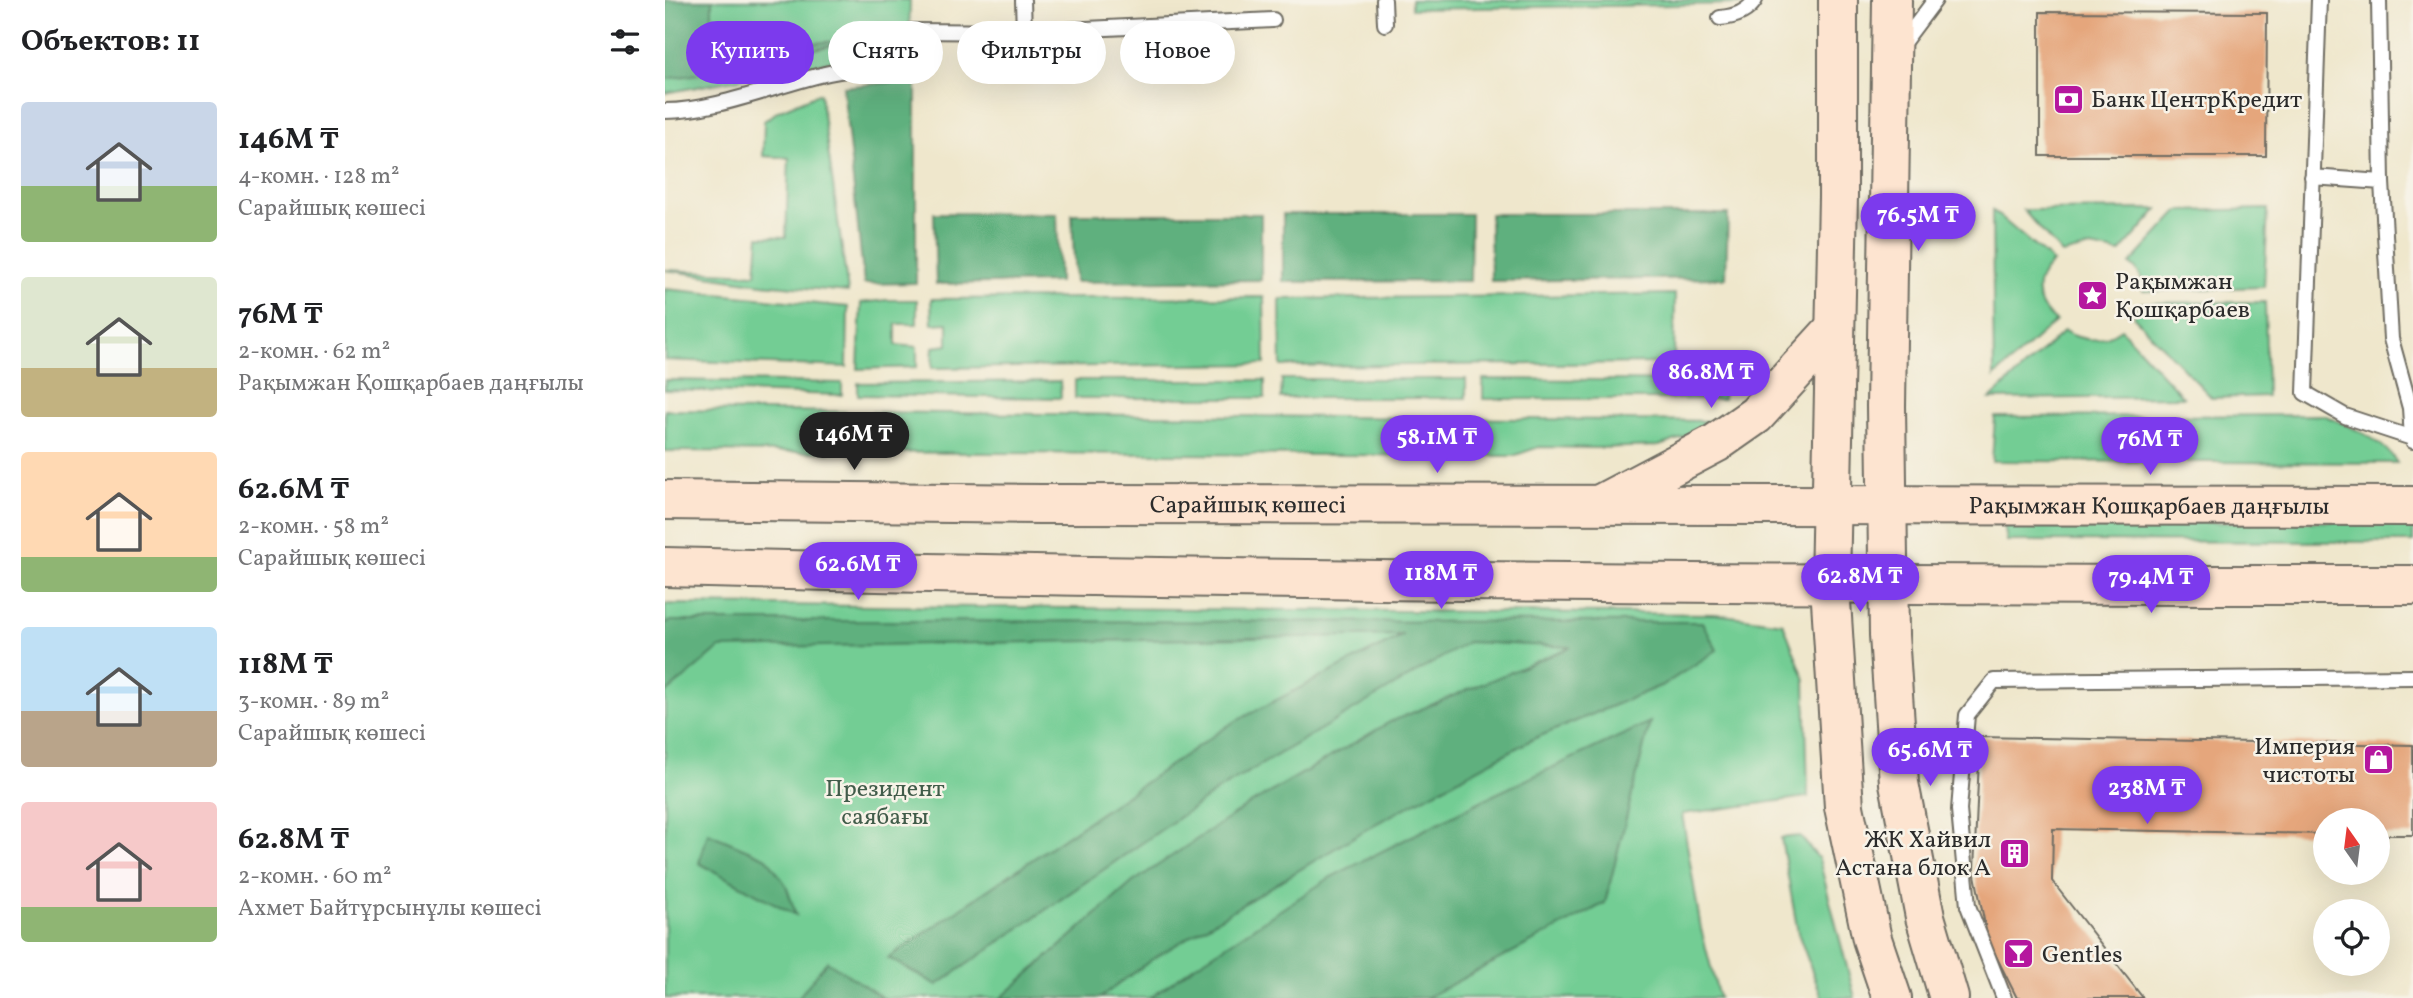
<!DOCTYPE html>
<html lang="ru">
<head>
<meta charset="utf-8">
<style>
	:root { --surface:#fff; --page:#f2f2f2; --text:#202124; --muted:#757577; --accent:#7c3aed }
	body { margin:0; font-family:Vollkorn,serif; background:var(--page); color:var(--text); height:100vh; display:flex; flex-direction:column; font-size:26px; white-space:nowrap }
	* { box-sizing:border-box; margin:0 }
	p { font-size:23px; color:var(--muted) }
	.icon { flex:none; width:38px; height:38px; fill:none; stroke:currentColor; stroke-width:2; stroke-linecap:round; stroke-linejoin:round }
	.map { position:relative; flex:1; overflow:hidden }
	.side { display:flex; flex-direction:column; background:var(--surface); width:665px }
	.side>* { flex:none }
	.guide { position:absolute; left:21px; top:21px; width:665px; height:63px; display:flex; gap:14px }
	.needle { width:46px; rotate:346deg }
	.tools { position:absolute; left:1648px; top:808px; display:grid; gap:14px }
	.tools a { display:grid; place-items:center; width:77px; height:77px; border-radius:50%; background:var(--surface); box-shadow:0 7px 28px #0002; font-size:35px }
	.price { position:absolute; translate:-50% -60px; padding:0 16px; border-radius:24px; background:var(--accent); color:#fff; font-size:23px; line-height:46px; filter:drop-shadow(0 2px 4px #0008) }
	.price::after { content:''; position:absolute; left:50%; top:42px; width:21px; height:16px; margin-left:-10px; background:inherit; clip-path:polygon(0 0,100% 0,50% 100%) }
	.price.selected { background:#222; color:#fff }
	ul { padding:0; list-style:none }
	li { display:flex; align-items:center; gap:21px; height:175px; padding:0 21px }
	li span { display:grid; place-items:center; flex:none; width:196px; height:140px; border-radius:7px; color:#555 }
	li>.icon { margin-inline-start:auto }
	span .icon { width:84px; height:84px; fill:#fffc; stroke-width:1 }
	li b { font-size:30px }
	h2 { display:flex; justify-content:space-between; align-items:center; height:84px; padding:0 21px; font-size:30px }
	.tag { padding:0 24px; border-radius:32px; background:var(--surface); box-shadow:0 7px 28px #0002; font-size:24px; line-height:63px }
	.tag.selected { background:var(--accent); color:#fff }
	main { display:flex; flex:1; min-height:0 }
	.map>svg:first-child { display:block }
</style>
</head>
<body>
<main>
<section class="side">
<h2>Объектов: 11<svg class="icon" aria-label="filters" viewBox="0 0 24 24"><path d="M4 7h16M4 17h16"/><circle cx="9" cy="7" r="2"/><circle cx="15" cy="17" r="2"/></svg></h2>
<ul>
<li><span style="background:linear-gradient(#c9d6e8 60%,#8fb573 0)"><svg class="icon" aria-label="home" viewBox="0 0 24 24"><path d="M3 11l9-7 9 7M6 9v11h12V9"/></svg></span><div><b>146M ₸</b><p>4-комн. · 128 m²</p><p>Сарайшық көшесі</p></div></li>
<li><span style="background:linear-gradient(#dfe7d0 65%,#c2b280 0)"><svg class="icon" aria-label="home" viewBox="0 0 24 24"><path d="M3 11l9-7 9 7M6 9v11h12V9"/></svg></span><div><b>76M ₸</b><p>2-комн. · 62 m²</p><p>Рақымжан Қошқарбаев даңғылы</p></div></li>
<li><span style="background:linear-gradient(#ffd9b3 75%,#8fb573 0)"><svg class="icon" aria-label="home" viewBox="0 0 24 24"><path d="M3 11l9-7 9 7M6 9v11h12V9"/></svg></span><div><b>62.6M ₸</b><p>2-комн. · 58 m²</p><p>Сарайшық көшесі</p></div></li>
<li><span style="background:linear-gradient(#bfe0f5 60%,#b9a48a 0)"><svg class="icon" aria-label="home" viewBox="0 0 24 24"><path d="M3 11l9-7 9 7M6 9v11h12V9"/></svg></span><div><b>118M ₸</b><p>3-комн. · 89 m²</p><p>Сарайшық көшесі</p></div></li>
<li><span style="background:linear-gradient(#f6c9c9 75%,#8fb573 0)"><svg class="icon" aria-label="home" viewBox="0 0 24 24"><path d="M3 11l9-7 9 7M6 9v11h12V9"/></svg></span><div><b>62.8M ₸</b><p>2-комн. · 60 m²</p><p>Ахмет Байтұрсынұлы көшесі</p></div></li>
</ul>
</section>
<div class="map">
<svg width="1748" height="998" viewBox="0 0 1748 998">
	<rect width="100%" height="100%" fill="#f7f3e8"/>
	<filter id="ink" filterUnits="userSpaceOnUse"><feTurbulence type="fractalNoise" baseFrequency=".0143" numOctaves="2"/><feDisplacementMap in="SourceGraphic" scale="14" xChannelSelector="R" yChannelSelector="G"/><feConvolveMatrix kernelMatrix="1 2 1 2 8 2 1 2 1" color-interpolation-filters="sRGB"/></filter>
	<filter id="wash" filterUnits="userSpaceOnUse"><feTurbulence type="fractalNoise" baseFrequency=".00686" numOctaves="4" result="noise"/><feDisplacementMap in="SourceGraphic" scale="28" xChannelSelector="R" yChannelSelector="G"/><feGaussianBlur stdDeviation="1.57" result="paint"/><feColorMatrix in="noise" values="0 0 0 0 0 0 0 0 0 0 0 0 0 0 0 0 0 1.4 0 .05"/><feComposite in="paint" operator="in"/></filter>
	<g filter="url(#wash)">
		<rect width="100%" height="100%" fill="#efe7cc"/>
		<path fill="#73cd94" stroke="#4f7c60" stroke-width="2" d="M0,0h245l-1,43 -94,22 -150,28z
			M746,0h329v4l-329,5z
			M155,93l28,199 -86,-8 -97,-14 91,4 3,-38 27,1 3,-79 -26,-2 1,-35 16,-11z
			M1493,209l-38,44 -29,-6 -29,7 -39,-44z
			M1603,209l-4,78 -121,4c0,-13 -3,-19 -13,-27l49,-53z
			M1327,210l61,52c-22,19 -20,41 3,59l-62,56z
			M0,289l183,18 -1,60 -182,-7z
			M1010,294l-1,69 -393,3 -1,-67z
			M599,297l1,67 -333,4 1,-21 15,-2v-22l-16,1 -1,-25z
			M222,300h30v24h-21v21l21,2v20l-59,2 3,-66z
			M1600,302l2,94 -55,2 -78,-81 7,-14z
			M1456,329l62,68 -193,2 74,-68c20,11 38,12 57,-2z
			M617,379h184v19h-185z
			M818,379l242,2 -2,18h-240z
			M0,380l177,3v12l-177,-5z
			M410,380h190v18h-190z
			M395,381l1,17 -203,-3v-12z
			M0,410l1054,11 -31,15 -29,10 -62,2 -58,-1 -26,9 -848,-5z
			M1659,415c25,12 59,23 73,48l-405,-2 3,-44z
			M1748,521v21l-406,-1 -3,-17z
			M0,604l1050,10 68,9 22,57 3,117 -126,17 19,115 18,69h-1054z
			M1135,836l19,23 36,139h-33l-24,-65 -17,-95z"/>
		<path fill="#5eb07e" stroke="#446e54" stroke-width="2" d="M0,0h47v50l144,-10 -150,33 -41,6z
			M251,80v203l-52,1 -21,-197z
			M269,213l123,1 2,68 -123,2z
			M407,214h189v66l-186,2z
			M618,214h188l-1,67 -187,1z
			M825,214h238l-2,64 -235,3z
			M6,621l1031,1 15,28 -52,34 -132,55 -158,85 -224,136 -51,38h-99l132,-116 112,-75 145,-85 181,-75 -103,-5 -248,147 -283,196 -49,-27 344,-235 171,-88 -683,13 -55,46v-70z
			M985,722l-45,181 -179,95h-276l43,-31 138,-90 154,-78z
			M43,833l59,25 19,27 10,30 -97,-52z
			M162,961l56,37h-85z"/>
		<g id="blocks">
			<path fill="#e5a67b" d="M1375,12l227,1 -1,143h-226z
				M1315,737l433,8v90h-35v-14h-52v13l-273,-5 -1,52 91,117h-126l-29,-58 -14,-70z"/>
		</g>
	</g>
	<g filter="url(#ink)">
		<use href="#blocks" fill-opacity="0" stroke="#706d63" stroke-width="2"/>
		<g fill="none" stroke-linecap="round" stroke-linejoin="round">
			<defs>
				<path id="lane" d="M358,0l1,32 249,-12
					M719,0l1,24
					M1654,0l-14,393 40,23 67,22 1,3
					M1714,0l3,182 9,157 19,69 2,30
					M1055,18c14,-1 27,-5 35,-18
					M246,31l113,1
					M1234,48l36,-48
					M0,111c50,0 114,-27 164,-38 32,-7 65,-7 98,-8
					M1647,177l70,5
					M1339,998l-36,-92 -9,-96 8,-95 27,-34 419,-4"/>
				<g id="secondary">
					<path d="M1173,0v196l-8,389 14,222 28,132 20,59"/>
					<path d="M1227,0l-6,406 3,229 10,148 26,134 24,81"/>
					<path id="s1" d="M0,500l377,4 1371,2"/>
					<path d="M937,503l114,-60 40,-28 79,-87"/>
					<path d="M0,567c583,15 1165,18 1748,18"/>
				</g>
			</defs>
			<use href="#lane" stroke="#706d63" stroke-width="18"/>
			<use href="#secondary" stroke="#706d63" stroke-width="42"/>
			<use href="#lane" stroke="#fff" stroke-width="14"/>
			<use href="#secondary" stroke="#fde4d0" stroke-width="38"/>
		</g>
	</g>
	<defs>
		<symbol id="bank-square" viewBox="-11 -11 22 22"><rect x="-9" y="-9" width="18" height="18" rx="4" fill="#b5179e" stroke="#f7f3e8"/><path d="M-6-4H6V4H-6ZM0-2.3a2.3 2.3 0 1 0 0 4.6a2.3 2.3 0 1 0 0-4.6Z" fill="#fff"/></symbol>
		<symbol id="sight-square" viewBox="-11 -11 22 22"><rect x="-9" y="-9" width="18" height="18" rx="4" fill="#b5179e" stroke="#f7f3e8"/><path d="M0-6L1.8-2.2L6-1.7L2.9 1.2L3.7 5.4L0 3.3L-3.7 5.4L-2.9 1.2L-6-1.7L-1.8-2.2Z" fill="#fff"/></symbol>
		<symbol id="shop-square" viewBox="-11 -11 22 22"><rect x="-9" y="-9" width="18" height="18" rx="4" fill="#b5179e" stroke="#f7f3e8"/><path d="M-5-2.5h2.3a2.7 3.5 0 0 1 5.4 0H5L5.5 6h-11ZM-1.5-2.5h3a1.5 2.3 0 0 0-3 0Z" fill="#fff"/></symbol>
		<symbol id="building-square" viewBox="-11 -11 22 22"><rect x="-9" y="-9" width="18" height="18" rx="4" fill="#b5179e" stroke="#f7f3e8"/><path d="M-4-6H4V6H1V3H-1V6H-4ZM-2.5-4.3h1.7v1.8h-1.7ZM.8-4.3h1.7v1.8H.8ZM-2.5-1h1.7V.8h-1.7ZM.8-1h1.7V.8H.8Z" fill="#fff"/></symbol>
		<symbol id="bar-square" viewBox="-11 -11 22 22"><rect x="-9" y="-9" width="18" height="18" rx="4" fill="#b5179e" stroke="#f7f3e8"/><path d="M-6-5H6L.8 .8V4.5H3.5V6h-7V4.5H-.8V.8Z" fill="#fff"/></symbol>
	</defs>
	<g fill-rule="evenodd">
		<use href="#bank-square" x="1386" y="82" width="35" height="35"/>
		<use href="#sight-square" x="1410" y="278" width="35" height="35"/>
		<use href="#shop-square" x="1696" y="742" width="35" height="35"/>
		<use href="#building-square" x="1332" y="836" width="35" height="35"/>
		<use href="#bar-square" x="1336" y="936" width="35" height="35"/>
	</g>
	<g text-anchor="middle" stroke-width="5" stroke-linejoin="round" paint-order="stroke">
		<g font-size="24" fill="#2b2b2b" stroke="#f7f3e8" text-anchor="start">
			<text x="1426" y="107">Банк ЦентрКредит</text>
			<text x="1450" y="289">Рақымжан<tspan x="1450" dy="28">Қошқарбаев</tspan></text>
			<text x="1690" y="754" text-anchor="end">Империя<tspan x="1690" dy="28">чистоты</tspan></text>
			<text x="1326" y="847" text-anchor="end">ЖК Хайвил<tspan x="1326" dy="28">Астана блок А</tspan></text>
			<text x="1377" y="962">Gentles</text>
		</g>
		<g font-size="24" fill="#2b2b2b" stroke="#f7f3e8">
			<text dy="8" stroke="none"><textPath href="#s1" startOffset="583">Сарайшық көшесі</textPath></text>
			<text dy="8" stroke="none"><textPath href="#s1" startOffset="1484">Рақымжан Қошқарбаев даңғылы</textPath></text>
		</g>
		<g font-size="24" fill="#415c4a" stroke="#f7f3e8">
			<text x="220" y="796">Президент<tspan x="220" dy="28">саябағы</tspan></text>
		</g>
	</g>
</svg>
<div class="tools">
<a><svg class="needle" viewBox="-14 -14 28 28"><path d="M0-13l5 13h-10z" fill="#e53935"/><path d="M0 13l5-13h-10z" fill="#757577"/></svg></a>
<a><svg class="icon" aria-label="locate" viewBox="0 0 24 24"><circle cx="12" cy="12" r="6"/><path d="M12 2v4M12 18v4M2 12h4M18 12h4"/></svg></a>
</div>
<b class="price" style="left:1253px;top:253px">76.5M ₸</b>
<b class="price" style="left:1046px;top:410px">86.8M ₸</b>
<b class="price selected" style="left:189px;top:472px">146M ₸</b>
<b class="price" style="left:772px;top:475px">58.1M ₸</b>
<b class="price" style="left:1485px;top:477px">76M ₸</b>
<b class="price" style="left:193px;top:602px">62.6M ₸</b>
<b class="price" style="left:776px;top:611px">118M ₸</b>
<b class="price" style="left:1195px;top:614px">62.8M ₸</b>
<b class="price" style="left:1486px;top:615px">79.4M ₸</b>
<b class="price" style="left:1265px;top:788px">65.6M ₸</b>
<b class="price" style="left:1482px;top:826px">238M ₸</b>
<div class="guide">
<a class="tag selected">Купить</a>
<a class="tag">Снять</a>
<a class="tag">Фильтры</a>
<a class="tag">Новое</a>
</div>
</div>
</main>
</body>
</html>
